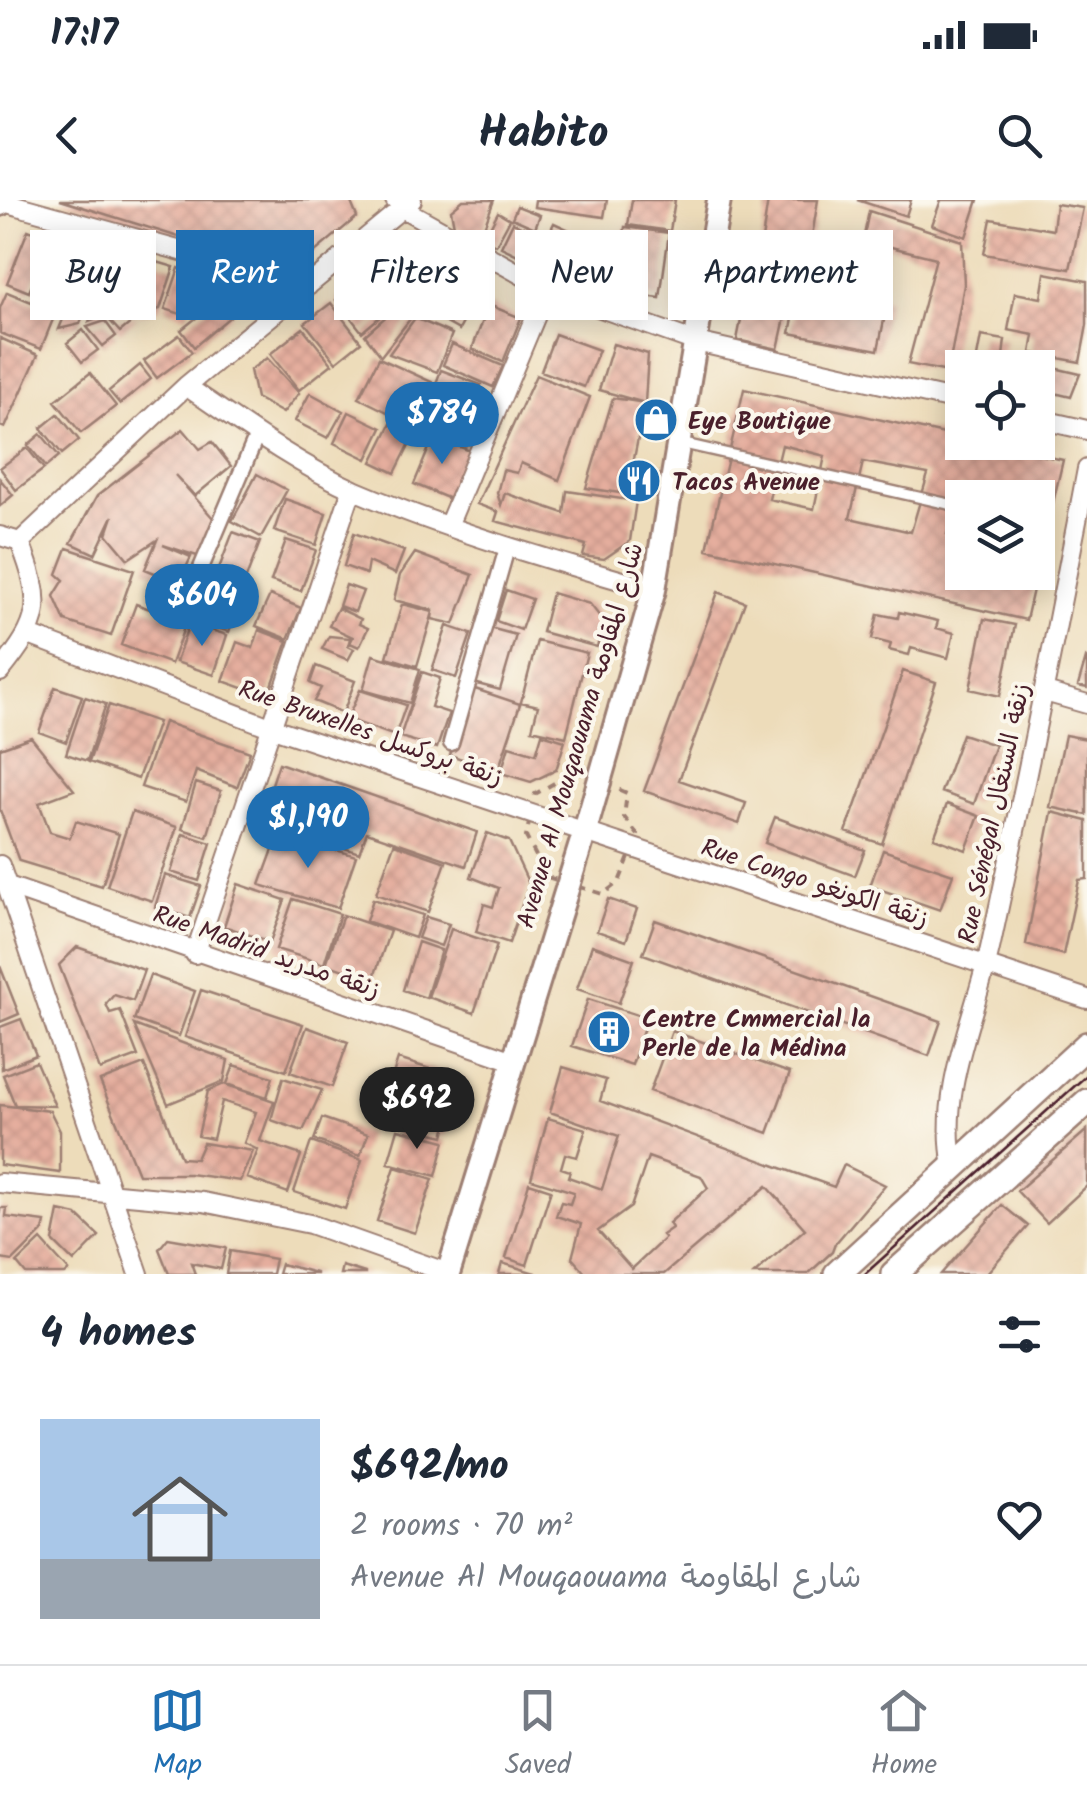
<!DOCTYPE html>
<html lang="en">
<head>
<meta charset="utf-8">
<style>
	:root { --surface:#fff; --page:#f6f6f7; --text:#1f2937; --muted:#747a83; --line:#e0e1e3; --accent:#1f6fb2 }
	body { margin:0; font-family:Kalam,"Playpen Sans Arabic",sans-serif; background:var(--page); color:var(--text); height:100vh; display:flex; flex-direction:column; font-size:38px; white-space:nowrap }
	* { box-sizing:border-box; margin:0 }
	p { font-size:32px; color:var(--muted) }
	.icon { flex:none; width:55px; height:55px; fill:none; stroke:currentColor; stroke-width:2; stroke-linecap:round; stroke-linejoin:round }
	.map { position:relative; height:1074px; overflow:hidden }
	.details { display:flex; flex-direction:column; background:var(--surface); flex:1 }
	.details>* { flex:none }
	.top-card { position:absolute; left:30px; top:30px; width:1028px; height:90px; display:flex; gap:20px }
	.buttons { position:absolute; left:945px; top:150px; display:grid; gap:20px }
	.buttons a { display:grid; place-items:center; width:110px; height:110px; border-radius:0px; background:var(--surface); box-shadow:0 5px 25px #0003; font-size:50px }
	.price { position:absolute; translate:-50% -85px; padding:0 22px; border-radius:35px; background:var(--accent); color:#fff; font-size:32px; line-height:65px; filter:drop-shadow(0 2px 5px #0008) }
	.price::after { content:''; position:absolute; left:50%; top:60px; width:30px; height:22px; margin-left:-15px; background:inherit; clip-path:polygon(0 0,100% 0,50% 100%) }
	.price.current { background:#222; color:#fff }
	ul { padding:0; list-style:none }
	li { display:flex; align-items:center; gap:30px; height:250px; padding:0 40px }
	li span { display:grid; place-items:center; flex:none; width:280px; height:200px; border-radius:0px; color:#555 }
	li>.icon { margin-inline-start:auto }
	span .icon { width:120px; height:120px; fill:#fffc; stroke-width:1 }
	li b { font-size:42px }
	h2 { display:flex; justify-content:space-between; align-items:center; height:120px; padding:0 40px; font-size:42px }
	.tag { padding:0 35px; border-radius:0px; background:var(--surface); box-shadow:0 5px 25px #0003; font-size:35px; line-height:90px }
	.tag.current { background:var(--accent); color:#fff }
	.status { display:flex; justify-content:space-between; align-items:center; height:70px; padding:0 50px; background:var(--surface); direction:ltr }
	.status svg { height:28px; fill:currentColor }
	header { display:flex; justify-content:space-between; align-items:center; height:130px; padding:0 40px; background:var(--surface); font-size:45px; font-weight:800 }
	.dock { display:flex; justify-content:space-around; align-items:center; height:140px; border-top:2px solid var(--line); background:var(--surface); font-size:28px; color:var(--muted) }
	.dock a { display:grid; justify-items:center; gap:5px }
	.dock .current { color:var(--accent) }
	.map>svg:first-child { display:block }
</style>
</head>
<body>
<div class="status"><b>17:17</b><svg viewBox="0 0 49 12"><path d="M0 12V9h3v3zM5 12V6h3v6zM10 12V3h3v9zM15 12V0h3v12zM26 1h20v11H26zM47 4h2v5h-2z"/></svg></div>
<header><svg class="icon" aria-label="back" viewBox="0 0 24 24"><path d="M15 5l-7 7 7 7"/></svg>Habito<svg class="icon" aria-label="search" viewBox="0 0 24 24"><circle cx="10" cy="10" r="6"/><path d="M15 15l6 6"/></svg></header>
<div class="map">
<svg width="1087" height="1074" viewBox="0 0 1087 1074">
	<defs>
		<pattern id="building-cross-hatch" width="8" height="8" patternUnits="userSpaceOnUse" patternTransform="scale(2.5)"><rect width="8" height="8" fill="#e5ae9e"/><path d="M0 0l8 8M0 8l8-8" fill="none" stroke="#c69588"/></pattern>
	</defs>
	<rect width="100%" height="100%" fill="#fbf7ec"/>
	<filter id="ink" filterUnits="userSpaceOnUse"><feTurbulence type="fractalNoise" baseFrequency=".01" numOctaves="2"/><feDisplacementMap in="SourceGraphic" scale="20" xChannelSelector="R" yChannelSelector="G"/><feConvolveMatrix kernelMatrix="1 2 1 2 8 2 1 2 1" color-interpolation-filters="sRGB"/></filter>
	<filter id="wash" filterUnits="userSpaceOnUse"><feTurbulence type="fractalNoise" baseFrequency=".0048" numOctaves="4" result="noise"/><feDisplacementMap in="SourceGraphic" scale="40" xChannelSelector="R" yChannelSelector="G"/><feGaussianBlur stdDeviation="2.25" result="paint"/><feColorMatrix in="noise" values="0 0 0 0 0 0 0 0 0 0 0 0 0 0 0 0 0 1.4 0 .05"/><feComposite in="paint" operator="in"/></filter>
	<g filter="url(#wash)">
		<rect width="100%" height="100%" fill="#eddcba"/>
		<g id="blocks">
			<path fill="url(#building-cross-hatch)" fill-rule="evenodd" d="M60,0h290l7,17 -66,55z
				M463,0h31l-14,38 -26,-12 -3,-16z
				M535,0h72l-3,17 -70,-10z
				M632,0h43l-5,31 -42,-6z
				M768,0h50l-9,54 -48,-8z
				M857,0h54l-5,16z
				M941,0h37l-12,37 -34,-12z
				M1056,4l27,4 -13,61 -86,-15 7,-35 62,11z
				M517,6l23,9 -5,13 -23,-10z
				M869,11l93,30 2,44 -16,87 -40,-8 28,-106 -49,-12 -12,48 -22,-5z
				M498,12l12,7 -14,26 -12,-6z
				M513,22l31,16 -12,24 -31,-15z
				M554,23l33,15 -19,41 -33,-16z
				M625,27l44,6 -9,65 -45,-6 -18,-10 7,-42 19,2z
				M28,30l23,9 -22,53 -22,-9z
				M56,37l25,10 -22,55 -25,-10z
				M86,45l22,9 -22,57 -22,-8z
				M115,47l17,6 -23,61 -20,8z
				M760,51l35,6 -7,39 -35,-7z
				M135,52l20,8 -20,54h-22z
				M157,62l17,5 -14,42 -21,6z
				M377,64l21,18 -11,12 -21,-18z
				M179,68l22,8 -14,40 -22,-7z
				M408,71l22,14 -14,23 -22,-14z
				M1045,73l42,8v44l-7,37 -49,-9 3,-18 -26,-5 7,-37 26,5z
				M441,74l37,21 -19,35 -38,-21z
				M363,79l11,15 -26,21 -12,-15z
				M211,81h10l11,34 -38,32 -13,-17 25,-20z
				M800,83l88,17 -10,50 -88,-17z
				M7,92l49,20 -15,37 -41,-16v-25z
				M746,95l42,9 -10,45 -41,-9z
				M377,97l11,13 -26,22 -11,-14z
				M331,103l30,39 -25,20 -31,-39z
				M399,105l15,9 -33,42 -16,-21z
				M489,105l32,13 -18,44 -31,-13z
				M68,107l16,5 -4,12 -21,5z
				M138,117l-18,15 -10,-11z
				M415,118l37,16 -15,38 -48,-18z
				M105,121l11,15 -13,10 -16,-19z
				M303,128l29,36 -33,26 -29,-36z
				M83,130l15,20 -16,12 -15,-19z
				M555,134l44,16 -15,37 -43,-16z
				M179,135l13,17 -35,26 -13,-17z
				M981,136l24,4 -2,16 77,18 -9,23 -33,-8v-21h-63z
				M0,138l38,17 -33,73 -5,-2z
				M452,144l51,22 -10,21 -50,-22z
				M613,144l35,10 -3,49 -18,91 -41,-6 27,-90 32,5 -46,-13z
				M267,158l32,35 -16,20 -27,-15 -6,-28z
				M379,158l55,25 -20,42 -55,-27z
				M140,165l11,14 -31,25 -11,-13z
				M441,170l40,15 -9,24 -40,-15z
				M90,173l26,33 -35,27 -26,-32z
				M536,175l54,22 -31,83 -38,-17 -4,10 -14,-3 -6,23 4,12 4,-12 59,20 3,-22 69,10 -6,40 -26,18 -21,-3 3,-11 -91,-24 3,-9 -21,-8z
				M744,189l218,49v4h21l80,18 -24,103 -1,-65h-40l-38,-11 -13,47 15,3v35h75l-11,48 -319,-71zM782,245l43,11 -11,53 -45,-10zM863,262l65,12 -17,58 -61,-14z
				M310,193l33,18 -15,27 -33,-17z
				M443,200l36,14 -13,32 -36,-15z
				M349,212l33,16 -15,31 -33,-16z
				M58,214l21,26 -17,14 -21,-26z
				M394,218l23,11 -22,44 -23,-11z
				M183,229l17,20 12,-7 19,24 -36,30 -20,-21 38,43 -13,39 -37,-12 28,12 -12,26 -34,-14 12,-29 -29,19 -21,-25 6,-18 -18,38 -24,-11 26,-47z
				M41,234l18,22 -13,11 -18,-22z
				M434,236l36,15 -20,48 -36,-15z
				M27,248l17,21 -28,21 -16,-22z
				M257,274l30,16 -26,47 -29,-16z
				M0,279l13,16 -13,11z
				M285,299l41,14 -10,32 -42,-14z
				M233,332l27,10 -15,39 -27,-10z
				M354,333l50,18 -9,23 -27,-12 -2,12 -22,-8z
				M286,340l30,10 -15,41 -30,-10z
				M67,348l67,22 -23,66 -46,-15 -11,-25 10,-16 -7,-6z
				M415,353l58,22 -19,49 -22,-5 1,-9 -39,-10 6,-25z
				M346,385l17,6 -8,21 -16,-6z
				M190,390l48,15 -9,27 -48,-16z
				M506,390l26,9 -11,31 -25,-9z
				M718,392l27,10 -66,178 67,23 -7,21 -95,-33z
				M552,393l38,11 14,18 -7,25 -55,-15z
				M270,395l31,13 -13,31 -32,-13z
				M136,404l50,18 -15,42 -50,-19z
				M402,404l31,8 -16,54 -30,-9z
				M338,408l23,11 -2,5 9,4 -9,19 -9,-4 3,-6 -24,-11z
				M899,412l39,9 -2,7 18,5 -6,25 -37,-10 -2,7 -20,-5 2,-6 -19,-5 6,-25 20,4z
				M984,419l31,6 -15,71 -30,-7z
				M189,423l38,12 -13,40 -38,-13z
				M447,426l24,8 -15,44 -24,-8z
				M490,428l26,7 -16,55 -26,-7z
				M259,430l29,11 -20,56 -45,-16 14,-39 16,6z
				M329,436l21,2 -2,8 6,3 -6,11 -26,-11z
				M537,441l50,12 -21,84 -34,-8 6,-23 -17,-4z
				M373,455l47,14 -10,34 -47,-13z
				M1086,458l1,1v29l-9,-2z
				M316,466l39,15 -12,32 -29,-12 7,-13 -11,-5z
				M903,471l33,11 -54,162 -36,-12z
				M422,472l18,6 -9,29 18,6 -12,35 -37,-11z
				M55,487l27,9 -16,46 -27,-10z
				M472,488l48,16 -22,67 -48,-16z
				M360,490l46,15 -11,31 -48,-17z
				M85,497l21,7 -19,57 -21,-7z
				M109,505l49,17 -20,57 -49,-17z
				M164,522l86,30 -13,35 -41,-16 -10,31 -45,-15z
				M542,534l23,7 -9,29 -25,12 -30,-9 8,-27 27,8z
				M962,534l33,11 -21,59 -33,-12z
				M1065,535l22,4v76l-37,-8z
				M31,537l43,53 -35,13 11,29 20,6 6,-17 43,13 -17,52 -83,-25 -19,-51v-62z
				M279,563l198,69 -11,34 -99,-34 -8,21 -99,-33z
				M196,583l25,8 -14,46 -25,-8z
				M947,604l32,12 -13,34 -32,-12z
				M132,612l45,15 -25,74 -45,-15z
				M1052,612l35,9v58l-8,1 -16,75 -37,-11z
				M775,617l90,33 -10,26 -90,-33z
				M279,633l77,23 -18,52 -78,-23z
				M487,633l22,8 20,43 -20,59 -33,-11 8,-28 9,3 6,-19 -28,-11z
				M183,634l28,9 -12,38 -28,-9z
				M394,644l52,18 -18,50 -52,-18z
				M883,650l70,24 -13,36 -70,-24z
				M165,675l36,11 -11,32 -35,-11z
				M238,684l47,16 -15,42 -46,-16z
				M293,699l47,15 -16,50 -48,-15z
				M373,699l50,16 -8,23 -49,-17z
				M608,699l29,10 -11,32 -29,-10z
				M343,715l47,16 -17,49 -47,-16z
				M426,717l23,7 -8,22 -23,-8z
				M655,720l286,101 -12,35 -286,-102z
				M451,729l46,16 -23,68 -46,-16z
				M418,742l23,8 -15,48 -23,-8z
				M592,745l42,15 -15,43 -42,-14z
				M77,747l67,23 -11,31 -19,-6 -8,9 4,9 10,-3 18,46 -38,14 -41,-105z
				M0,766l19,48 -19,8z
				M150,775l45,16 -16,45 -45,-16z
				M201,790l102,34 -17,47 -101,-34z
				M588,799l59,19 -15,47 -60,-19z
				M21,819l15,36 -34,14 -2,-42z
				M134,825l94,35 -4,21 -56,23z
				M307,827l41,15 -16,45 -42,-15z
				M672,831l118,42 -22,60 -118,-42z
				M398,859l68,21 -10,33 -69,-21z
				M36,862l19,44 -40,-1 -12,-30z
				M144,864l37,94 15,1 7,-16 50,8 -13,30 -50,-7h-52l-38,-93z
				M234,865l39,12 -6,20 -40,-13z
				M563,867l43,13 -6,21 181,67 53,19 10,-22 41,20 -50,59 -3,8 -24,22h-54l51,-45 -38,-43 -103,88h-78l-14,-16 9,-34 -25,-8 5,-14 9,2 4,-12 -43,-13 17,-61 38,11 -9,28 -12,-3 -4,14 9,3 -2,6 34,12 17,-53 -69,-24zM648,957l53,19 7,12 -39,35 3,5 -10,7 3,3 -33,31 -34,-38 33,-24z
				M283,878l39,12 -19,41 -32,-11z
				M224,884l50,17 -14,40 41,14 -13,38 -41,-15 11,-28 -14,-7 12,-31 -34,-11 -9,38 -15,-3 10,-45z
				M0,905l50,6 10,20v42l-60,-8z
				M407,905l42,11 -5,20 -42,-10z
				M322,918l46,16 -8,22 -46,-16z
				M398,929l47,12 -9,35 -48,-13z
				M1087,930v56l-40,37 -30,-32z
				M311,942l51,18 -17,49 -51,-17z
				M395,967l38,12 -18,54 -38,-12z
				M529,983l22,7 -24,75 -21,-7z
				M1002,1005l26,21 -42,48h-45z
				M0,1008h7l-1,9 39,5 -2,9 -30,30 -13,-2z
				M59,1011l18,4 22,21 -25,26 -21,-21z
				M168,1038l58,10 -5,21 -30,-6 4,11h-26l-10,-25z
				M41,1040l28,31 -4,3h-39l-9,-11z
				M230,1051l45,8 -3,15h-46z
				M502,1063l33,10v1h-36z
				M281,1064l35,9v1h-38z
				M342,1066l23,7v1h-25z"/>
		</g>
	</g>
	<g filter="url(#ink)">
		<use href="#blocks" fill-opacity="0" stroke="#9c7e72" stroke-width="2.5"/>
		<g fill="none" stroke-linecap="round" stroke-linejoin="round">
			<defs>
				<path id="service" d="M680,243l282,64"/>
				<path id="pedestrian" d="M201,368l56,-133
					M451,543l56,-195"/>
				<path id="minor" d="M395,0l7,8 145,81 149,53 266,60
					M0,1l308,85
					M186,186c54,37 110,78 170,105 96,41 197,70 298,99
					M1038,219l49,11
					M448,326l99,-237
					M0,336l20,6
					M20,342l166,-156 226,-186
					M29,435l241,92 817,272
					M0,472c42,-52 44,-67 20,-130
					M1045,492l42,12
					M0,665l139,409
					M8,686l503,174
					M195,754l157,-465
					M953,966c-15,-76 22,-148 38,-222 34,-158 66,-316 96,-475
					M0,983l203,19 107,22 138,49"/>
				<path id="tertiary" d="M0,4l1,-4
					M448,1074l137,-443 69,-241 65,-390"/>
				<path id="secondary" d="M837,1074l250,-229
					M894,1074l193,-172"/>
			</defs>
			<use href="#service" stroke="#9c7e72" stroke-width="14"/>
			<use href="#pedestrian" stroke="#9c7e72" stroke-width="19"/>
			<use href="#minor" stroke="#9c7e72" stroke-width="22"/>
			<use href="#tertiary" stroke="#9c7e72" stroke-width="28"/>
			<use href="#secondary" stroke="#9c7e72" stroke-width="30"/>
			<path stroke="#9c7e72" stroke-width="4" stroke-dasharray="8 8" stroke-linecap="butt" d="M575,571l52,22 -3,24 14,18 -19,47 -16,12 -56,-17 -21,-40 9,-43z"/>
			<use href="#service" stroke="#fff" stroke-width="9"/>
			<use href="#pedestrian" stroke="#fff" stroke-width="14"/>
			<use href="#minor" stroke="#fff" stroke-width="18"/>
			<use href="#tertiary" stroke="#fff" stroke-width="22"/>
			<use href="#secondary" stroke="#fff" stroke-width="25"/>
			<path stroke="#4a1f2b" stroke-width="2.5" d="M865,1074l222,-199"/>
		</g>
	</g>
	<defs>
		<symbol id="shop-disc" viewBox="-11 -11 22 22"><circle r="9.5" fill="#1f6fb2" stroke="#fbf7ec"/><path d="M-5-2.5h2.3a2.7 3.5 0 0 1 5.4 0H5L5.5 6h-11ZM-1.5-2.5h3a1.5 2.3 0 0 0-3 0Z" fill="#fff"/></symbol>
		<symbol id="restaurant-disc" viewBox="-11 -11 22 22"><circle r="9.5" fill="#1f6fb2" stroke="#fbf7ec"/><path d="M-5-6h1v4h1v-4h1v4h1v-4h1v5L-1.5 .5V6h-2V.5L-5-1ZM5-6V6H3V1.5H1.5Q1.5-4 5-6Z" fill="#fff"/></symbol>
		<symbol id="building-disc" viewBox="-11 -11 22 22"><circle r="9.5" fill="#1f6fb2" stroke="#fbf7ec"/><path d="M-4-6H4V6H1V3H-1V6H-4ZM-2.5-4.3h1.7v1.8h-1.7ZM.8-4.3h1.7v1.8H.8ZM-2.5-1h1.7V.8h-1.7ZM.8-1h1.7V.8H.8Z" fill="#fff"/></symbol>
	</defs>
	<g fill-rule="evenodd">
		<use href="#shop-disc" x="631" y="195" width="50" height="50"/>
		<use href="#restaurant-disc" x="614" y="256" width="50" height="50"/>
		<use href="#building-disc" x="584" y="807" width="50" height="50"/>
	</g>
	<g text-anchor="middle" stroke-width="8" stroke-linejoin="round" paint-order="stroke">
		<g font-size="25" font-weight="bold" fill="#4a1f2b" stroke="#fbf7ec" text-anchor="start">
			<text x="688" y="229">Eye Boutique</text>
			<text x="672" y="290">Tacos Avenue</text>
			<text x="642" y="827">Centre Cmmercial la<tspan x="642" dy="29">Perle de la Médina</tspan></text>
		</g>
		<g font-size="25" fill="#4a1f2b" stroke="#fbf7ec">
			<text transform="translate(371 532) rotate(19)" y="9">Rue Bruxelles زنقة بروكسل</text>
			<text transform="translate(579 535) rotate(-74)" y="9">Avenue Al Mouqaouama شارع المقاومة</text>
			<text transform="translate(993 613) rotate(-78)" y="9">Rue Sénégal زنقة السنغال</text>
			<text transform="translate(815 682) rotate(18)" y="9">Rue Congo زنقة الكونغو</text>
			<text transform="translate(267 751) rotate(19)" y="9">Rue Madrid زنقة مدريد</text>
		</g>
	</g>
</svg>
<div class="buttons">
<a><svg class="icon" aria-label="locate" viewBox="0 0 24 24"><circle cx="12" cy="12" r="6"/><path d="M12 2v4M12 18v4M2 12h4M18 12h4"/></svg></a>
<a><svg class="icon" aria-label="layers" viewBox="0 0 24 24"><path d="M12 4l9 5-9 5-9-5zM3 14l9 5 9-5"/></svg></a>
</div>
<b class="price" style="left:442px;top:267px">$784</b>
<b class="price" style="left:202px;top:449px">$604</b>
<b class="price" style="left:308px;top:671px">$1,190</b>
<b class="price current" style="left:417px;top:952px">$692</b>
<div class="top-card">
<a class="tag">Buy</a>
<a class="tag current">Rent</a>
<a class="tag">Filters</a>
<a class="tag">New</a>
<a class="tag">Apartment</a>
</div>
</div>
<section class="details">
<h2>4 homes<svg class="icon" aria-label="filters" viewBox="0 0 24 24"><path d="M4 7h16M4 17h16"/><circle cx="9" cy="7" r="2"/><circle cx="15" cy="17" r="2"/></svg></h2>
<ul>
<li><span style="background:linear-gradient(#a9c7e8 70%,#9aa5b1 0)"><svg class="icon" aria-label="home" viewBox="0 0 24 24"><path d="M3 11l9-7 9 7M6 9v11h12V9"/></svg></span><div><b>$692/mo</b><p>2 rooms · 70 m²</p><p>Avenue Al Mouqaouama شارع المقاومة</p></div><svg class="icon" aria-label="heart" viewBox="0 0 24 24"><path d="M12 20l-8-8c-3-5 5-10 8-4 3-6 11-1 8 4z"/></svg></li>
</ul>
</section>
<nav class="dock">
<a class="current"><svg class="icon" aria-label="map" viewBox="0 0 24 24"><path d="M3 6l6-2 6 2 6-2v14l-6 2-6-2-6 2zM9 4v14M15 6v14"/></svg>Map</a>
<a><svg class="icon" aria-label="saved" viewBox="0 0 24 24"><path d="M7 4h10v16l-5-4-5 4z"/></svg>Saved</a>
<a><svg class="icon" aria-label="home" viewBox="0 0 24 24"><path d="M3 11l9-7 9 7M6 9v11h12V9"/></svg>Home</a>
</nav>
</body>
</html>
